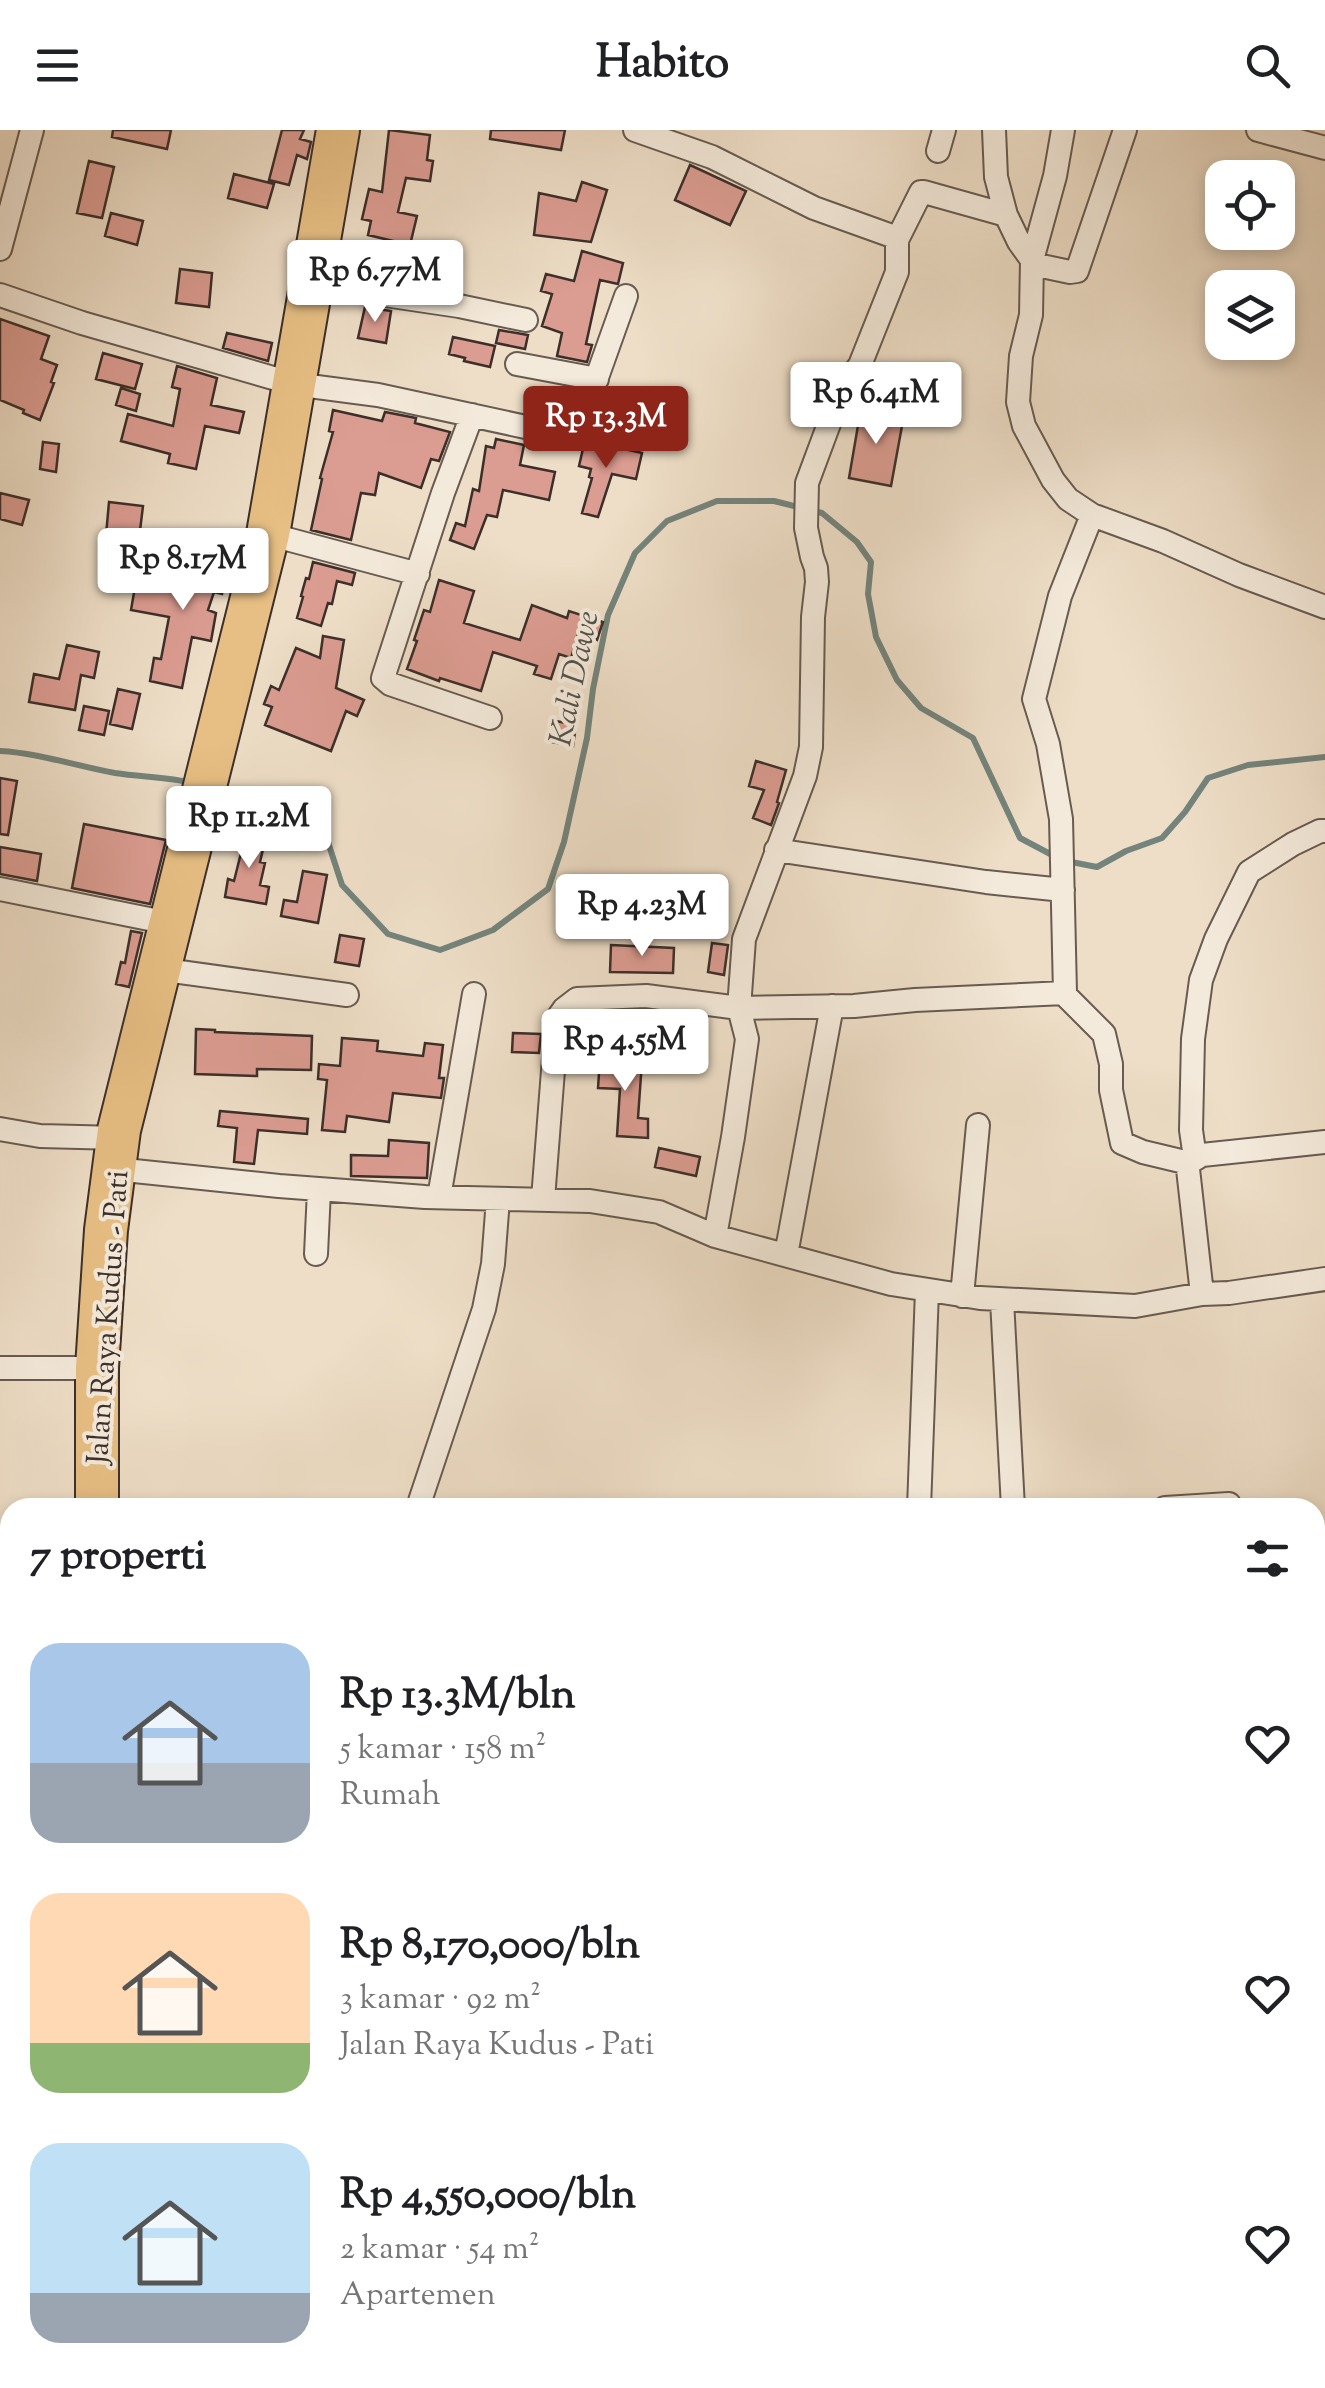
<!DOCTYPE html>
<html lang="id">
<head>
<meta charset="utf-8">
<style>
	:root { --surface:#fff; --page:#f6f6f6; --text:#202124; --muted:#757577; --accent:#8f2418 }
	body { margin:0; font-family:"Sorts Mill Goudy",serif; background:var(--page); color:var(--text); height:100vh; display:flex; flex-direction:column; font-size:38px; white-space:nowrap }
	* { box-sizing:border-box; margin:0 }
	p { font-size:32px; color:var(--muted) }
	.icon { flex:none; width:55px; height:55px; fill:none; stroke:currentColor; stroke-width:2; stroke-linecap:round; stroke-linejoin:round }
	.map { position:relative; flex:1; overflow:hidden }
	.drawer { position:absolute; left:0px; top:1368px; width:1325px; height:892px; display:flex; flex-direction:column; background:var(--surface); border-radius:30px 30px 0 0; box-shadow:0 5px 15px #0003 }
	.drawer>* { flex:none }
	.controls { position:absolute; left:1205px; top:30px; display:grid; gap:20px }
	.controls a { display:grid; place-items:center; width:90px; height:90px; border-radius:20px; background:var(--surface); box-shadow:0 5px 15px #0003; font-size:50px }
	.price { position:absolute; translate:-50% -85px; padding:0 22px; border-radius:10px; background:#fff; color:#222; font-size:32px; line-height:65px; filter:drop-shadow(0 2px 5px #0008) }
	.price::after { content:''; position:absolute; left:50%; top:60px; width:30px; height:22px; margin-left:-15px; background:inherit; clip-path:polygon(0 0,100% 0,50% 100%) }
	.price.selected { background:var(--accent); color:#fff }
	ul { padding:0; list-style:none }
	li { display:flex; align-items:center; gap:30px; height:250px; padding:0 30px }
	li span { display:grid; place-items:center; flex:none; width:280px; height:200px; border-radius:30px; color:#555 }
	li>.icon { margin-inline-start:auto }
	span .icon { width:120px; height:120px; fill:#fffc; stroke-width:1 }
	li b { font-size:42px }
	h2 { display:flex; justify-content:space-between; align-items:center; height:120px; padding:0 30px; font-size:42px }
	header { display:flex; justify-content:space-between; align-items:center; height:130px; padding:0 30px; background:var(--surface); font-size:45px; font-weight:800 }
	.map>svg:first-child { display:block }
</style>
</head>
<body>
<header><svg class="icon" aria-label="menu" viewBox="0 0 24 24"><path d="M4 6h16M4 12h16M4 18h16"/></svg>Habito<svg class="icon" aria-label="search" viewBox="0 0 24 24"><circle cx="10" cy="10" r="6"/><path d="M15 15l6 6"/></svg></header>
<div class="map">
<svg width="1325" height="2258" viewBox="0 0 1325 2258">
	<rect width="100%" height="100%" fill="#eedec7"/>
	<filter id="stains"><feTurbulence type="fractalNoise" baseFrequency=".002" numOctaves="4"/><feColorMatrix values="0 0 0 0 .2 0 0 0 0 .09 0 0 0 0 .02 0 0 0 .5 -.17"/></filter>
	<radialGradient id="worn" r=".72"><stop offset=".6" stop-color="#630" stop-opacity="0"/><stop offset="1" stop-color="#630" stop-opacity=".3"/></radialGradient>
	<g fill="none" stroke-linecap="round" stroke-linejoin="round">
		<path stroke="#74847c" stroke-width="6" d="M0,621c39,2 76,15 115,22 26,4 52,4 78,10
			M220,659l103,38 19,58 46,49 52,16 53,-20 55,-41 16,-47 23,-104 6,-49 15,-74 27,-62 32,-32 50,-20h57l48,12 35,29 14,20 -3,32 8,43 21,43 24,28 52,30 47,100 34,18
			M1066,731l31,6 29,-16 36,-13 23,-26 23,-34 40,-13 77,-8"/>
	</g>
	<path fill="#db9c91" stroke="#3c2f2a" stroke-width="2.5" d="M113,0h58l-4,19 -55,-12z
		M282,0h22l-4,9 11,3 -4,17 -10,-4 -8,30 -20,-5z
		M389,0l41,5 -3,25 6,1 -3,20 -24,-3 -8,34 19,4 -7,29 -42,-10 3,-14 -9,-2 7,-30 13,3z
		M491,0h74l-4,20 -71,-11z
		M89,31l25,6 -12,51 -25,-5z
		M690,35l56,26 -16,34 -55,-25z
		M234,44l40,10 -7,24 -39,-10z
		M582,52l25,8 -16,52 -57,-7 5,-42 37,8z
		M111,83l32,8 -6,24 -32,-9z
		M582,121l41,12 -5,21 -18,-4 -14,64 6,1 -5,17 -30,-6 5,-23 -20,-7 10,-32 -11,-3 5,-17 28,7z
		M370,137l29,4 -2,11 -28,-5z
		M180,139l32,4 -3,34 -33,-4z
		M365,177l26,4 -5,32 -28,-5z
		M0,189l49,17 -8,23 16,6 -6,17 3,1 -14,37 -17,-7 1,-3 -24,-10z
		M499,200l29,5 -3,14 -29,-6z
		M227,203l45,10 -4,18 -45,-13z
		M453,207l42,9 -5,21 -26,-6 1,-3 -16,-4z
		M103,223l39,11 -7,25 -39,-10z
		M177,236l40,12 -6,27 33,7 -5,21 -34,-7 -9,43 -28,-6 2,-9 -49,-13 7,-27 45,12 7,-37 -8,-2z
		M121,258l19,6 -4,17 -20,-6z
		M861,278l43,7 -13,71 -42,-8z
		M333,280l49,11 3,-9 31,6 -1,5 35,9 -11,29 -8,-2 -10,29 -42,-15 -4,22 -14,-2 -10,47 -40,-10 11,-51 -2,-1 13,-46 -4,-1z
		M496,309l28,6 -4,20 35,7 -6,28 -46,-10 -6,27 -10,-2 -13,34 -24,-9 6,-17 9,3 8,-37 6,2 7,-45 8,2z
		M585,310l57,13 -6,26 -24,-5 -14,43 -16,-4 10,-35 -3,-1 2,-8 -12,-3z
		M43,312l16,2 -3,28 -16,-3z
		M0,363l29,7 -7,25 -22,-6z
		M109,372l34,4 -4,33 -33,-4z
		M191,421l38,8 -7,35 -8,-2 -6,18 8,3 -5,28 -19,-4 -10,51 -32,-7 4,-23 7,1 8,-42 -38,-7 5,-29 47,8z
		M313,432l42,11 -3,12 -15,-4 -5,23 -4,-1 -7,23 -24,-8 6,-21 -2,-1 5,-18 3,1z
		M439,450l35,11 -10,32 56,17 12,-35 35,13 2,-7 34,11 -6,18 -19,-6 -7,24 -12,-4 -8,25 -17,-5 3,-8 -44,-14 -12,39 -41,-13 -1,3 -32,-12 10,-28 -3,-1 10,-30 6,2z
		M323,506l21,4 -8,48 28,12 -7,16 -11,-5 -15,40 -66,-26 7,-18 -8,-3 7,-18 8,4 17,-42 24,10z
		M67,515l32,7 -5,26 -13,-3 -6,35 -46,-8 5,-28 25,5z
		M118,559l22,5 -8,35 -22,-5z
		M84,576l25,5 -5,24 -25,-5z
		M556,591l20,4 -3,21 -21,-4z
		M756,631l30,9 -9,32 2,1 -8,22 -18,-7 11,-28 -15,-4z
		M0,648l17,3 -9,54 -8,-1z
		M84,694l82,16 -16,64 -78,-16z
		M238,701l28,6 -6,25 5,1 -5,22 9,2 -3,17 -41,-7 3,-18 6,2 8,-32 -7,-1z
		M0,717l41,7 -4,27 -37,-7z
		M303,741l24,4 -9,48 -37,-7 3,-16 13,2z
		M131,801l11,2 -13,54 -13,-3 5,-22 4,1z
		M340,805l24,4 -5,27 -24,-4z
		M712,813l16,2 -4,30 -16,-3z
		M611,815l63,3 -1,25 -63,-1z
		M580,885l24,1 -2,36 -32,-2 2,-26z
		M196,899l19,1v2l97,4 -1,34 -54,-1v7l-62,-2z
		M513,903l28,1 -2,19 -27,-1z
		M342,908l36,3 -1,10 46,5 2,-13 18,2 -4,33h5l-3,20 -48,-5 -4,29 -42,-6 -2,16 -23,-2 5,-50 -9,-1 1,-15 21,2z
		M600,928l42,3 -4,57 10,1v19l-31,-2 3,-47 -22,-1z
		M220,981l88,8 -1,15 -49,-4 -4,34 -20,-2 3,-34 -19,-2z
		M389,1010l40,3 -2,35 -76,-2v-21l37,1z
		M659,1018l41,9 -4,19 -41,-9z"/>
	<g fill="none" stroke-linecap="round" stroke-linejoin="round">
		<defs>
			<path id="street" d="M994,0l2,47 10,38
				M1063,0l-8,46 -23,84 -1,55 -10,41 -3,46 6,24 29,54 15,19 24,16 71,26 76,34 86,32
				M1258,0l67,18
				M938,21l6,-21
				M897,110l24,-48h3l82,23 13,27 13,18
				M0,119l32,-119
				M1032,134l38,8 7,-1 48,-141
				M311,154l148,22 67,14
				M0,165l82,28 212,61 84,11 157,34h27l23,-18 41,-115
				M517,234l80,15
				M472,285l-29,78 -60,185 7,6 100,34
				M268,404l150,40
				M776,720l210,32 77,8
				M0,759l169,34
				M158,839l189,26
				M1064,864l40,40 7,30v26l11,53 21,9 46,11
				M0,999l40,7 79,2
				M1195,1028l-4,-28 2,-91 8,-59 15,-41 33,-67 44,-28 27,-13h5
				M115,1039l164,17 146,11 165,4 69,11 56,24 176,48 89,14 155,8 67,-12 27,-1 96,-14
				M439,1067l35,-203
				M543,1069l14,-180 7,-10 13,-10 69,-3 93,12 5,-69 61,-163 6,-29 2,-130 4,-35 -1,-14 -4,-11 -6,-29 1,-45 35,-94 18,-24 37,-93v-32l-5,-4 -78,-28 -102,-51 -77,-27
				M715,1106l18,-99 14,-98 -8,-31 115,-2 61,-6 150,-7 -4,-174 -13,-75 -14,-45 26,-103 32,-81
				M316,1124l3,-64
				M786,1125l46,-249
				M1202,1164l-14,-125 1,-6 13,-8 123,-13
				M962,1166l16,-171
				M1002,1170l11,208
				M0,1238h97
				M420,1371l64,-192 9,-45 5,-65
				M919,1378l8,-218
				M1165,1378l64,-4
				M475,2258v-8
				M738,2258l2,-8"/>
			<path id="secondary" d="M0,1746l10,2"/>
			<path id="highway" d="M97,1378v-140l9,-138 13,-100 149,-596 70,-404
				M96,2258v-8"/>
		</defs>
		<use href="#street" stroke="#685b51" stroke-width="26"/>
		<use href="#secondary" stroke="#3c2f2a" stroke-width="36"/>
		<use href="#highway" stroke="#3c2f2a" stroke-width="46"/>
		<use href="#street" stroke="#f4eadb" stroke-width="22"/>
		<use href="#secondary" stroke="#f4eadb" stroke-width="32"/>
		<use href="#highway" stroke="#e7bf84" stroke-width="42"/>
	</g>
	<g text-anchor="middle" stroke-width="8" stroke-linejoin="round" paint-order="stroke">
		<g font-size="30" fill="#3c2f2a" stroke="#f4eadb">
			<text transform="translate(107 1187) rotate(-86)" y="10">Jalan Raya Kudus - Pati</text>
		</g>
		<g font-size="32" font-style="italic" fill="#53524c" stroke="#f4eadb">
			<text transform="translate(573 548) rotate(-78)" y="11">Kali Dawe</text>
		</g>
	</g>
	<rect width="100%" height="100%" filter="url(#stains)"/>
	<rect width="100%" height="100%" fill="url(#worn)"/>
</svg>
<div class="controls">
<a><svg class="icon" aria-label="locate" viewBox="0 0 24 24"><circle cx="12" cy="12" r="6"/><path d="M12 2v4M12 18v4M2 12h4M18 12h4"/></svg></a>
<a><svg class="icon" aria-label="layers" viewBox="0 0 24 24"><path d="M12 4l9 5-9 5-9-5zM3 14l9 5 9-5"/></svg></a>
</div>
<b class="price" style="left:375px;top:195px">Rp 6.77M</b>
<b class="price" style="left:876px;top:317px">Rp 6.41M</b>
<b class="price selected" style="left:606px;top:341px">Rp 13.3M</b>
<b class="price" style="left:183px;top:483px">Rp 8.17M</b>
<b class="price" style="left:249px;top:741px">Rp 11.2M</b>
<b class="price" style="left:642px;top:829px">Rp 4.23M</b>
<b class="price" style="left:625px;top:964px">Rp 4.55M</b>
<section class="drawer">
<h2>7 properti<svg class="icon" aria-label="filters" viewBox="0 0 24 24"><path d="M4 7h16M4 17h16"/><circle cx="9" cy="7" r="2"/><circle cx="15" cy="17" r="2"/></svg></h2>
<ul>
<li><span style="background:linear-gradient(#a9c7e8 60%,#9aa5b1 0)"><svg class="icon" aria-label="home" viewBox="0 0 24 24"><path d="M3 11l9-7 9 7M6 9v11h12V9"/></svg></span><div><b>Rp 13.3M/bln</b><p>5 kamar · 158 m²</p><p>Rumah</p></div><svg class="icon" aria-label="heart" viewBox="0 0 24 24"><path d="M12 20l-8-8c-3-5 5-10 8-4 3-6 11-1 8 4z"/></svg></li>
<li><span style="background:linear-gradient(#ffd9b3 75%,#8fb573 0)"><svg class="icon" aria-label="home" viewBox="0 0 24 24"><path d="M3 11l9-7 9 7M6 9v11h12V9"/></svg></span><div><b>Rp 8,170,000/bln</b><p>3 kamar · 92 m²</p><p>Jalan Raya Kudus - Pati</p></div><svg class="icon" aria-label="heart" viewBox="0 0 24 24"><path d="M12 20l-8-8c-3-5 5-10 8-4 3-6 11-1 8 4z"/></svg></li>
<li><span style="background:linear-gradient(#bfe0f5 75%,#9aa5b1 0)"><svg class="icon" aria-label="home" viewBox="0 0 24 24"><path d="M3 11l9-7 9 7M6 9v11h12V9"/></svg></span><div><b>Rp 4,550,000/bln</b><p>2 kamar · 54 m²</p><p>Apartemen</p></div><svg class="icon" aria-label="heart" viewBox="0 0 24 24"><path d="M12 20l-8-8c-3-5 5-10 8-4 3-6 11-1 8 4z"/></svg></li>
</ul>
</section>
</div>
</body>
</html>
